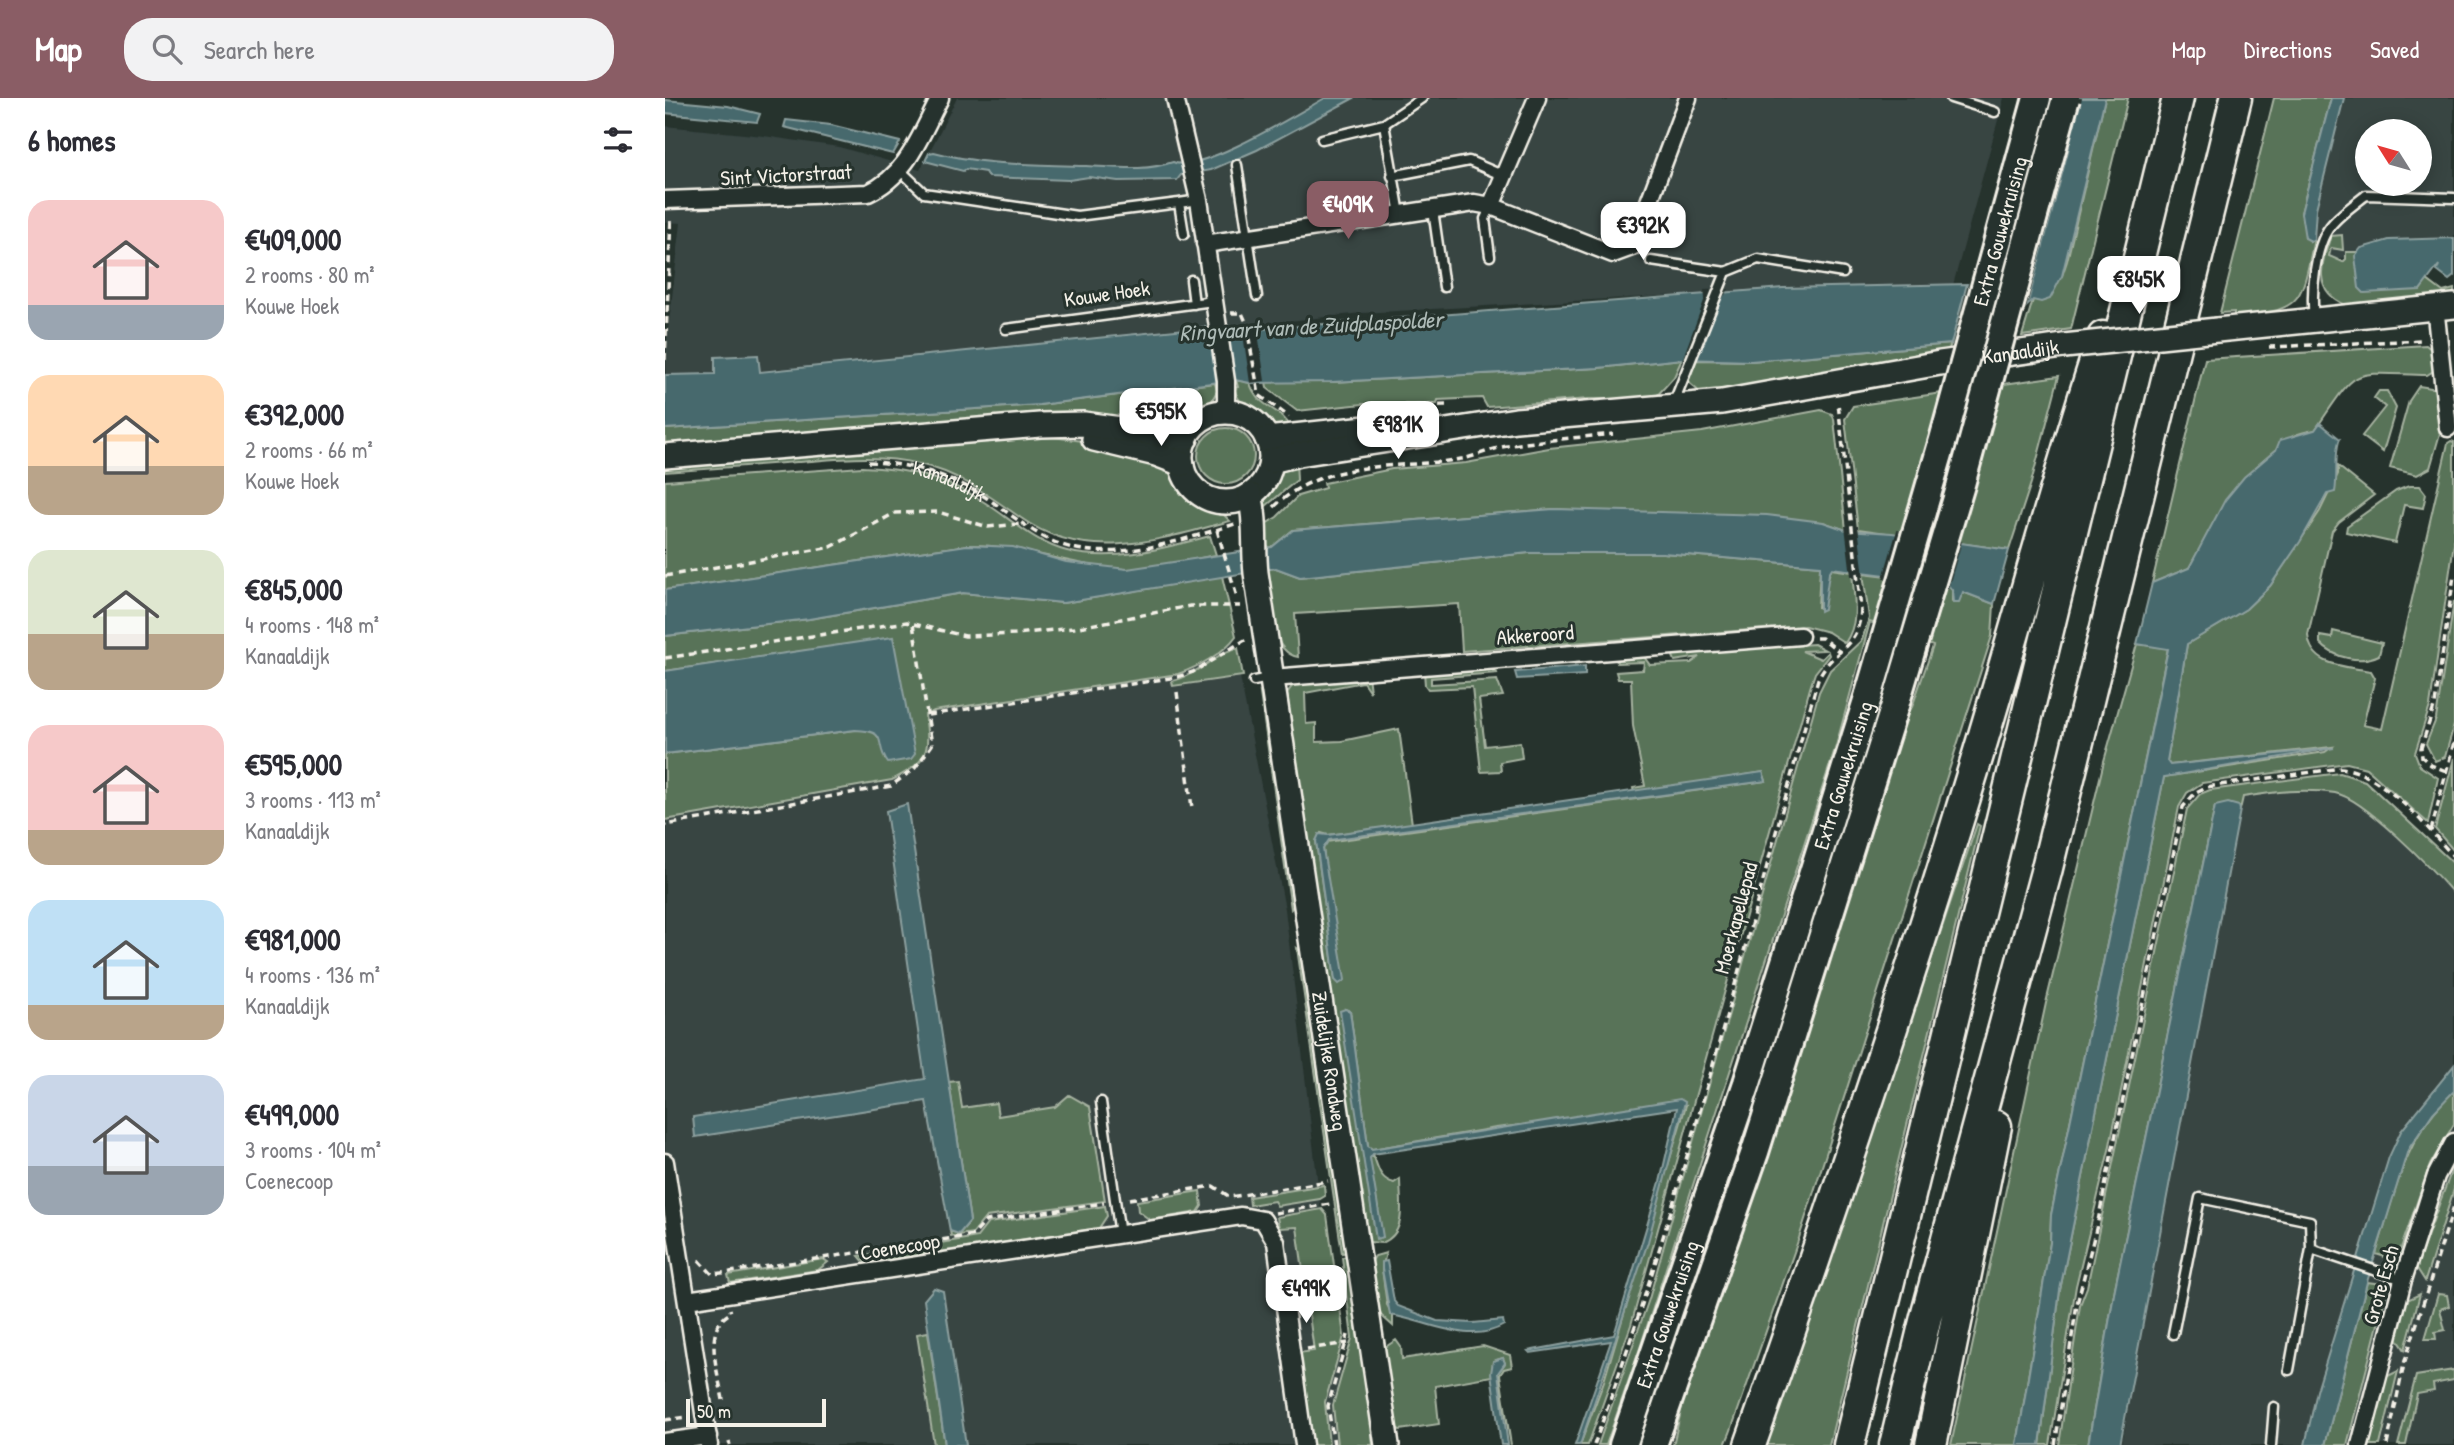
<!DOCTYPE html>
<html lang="en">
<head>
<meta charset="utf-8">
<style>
	:root { --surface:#fff; --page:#f2f2f3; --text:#2b2b33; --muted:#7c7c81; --accent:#8a5d65 }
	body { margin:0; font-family:"Patrick Hand",sans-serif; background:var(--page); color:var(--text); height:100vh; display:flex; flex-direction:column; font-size:26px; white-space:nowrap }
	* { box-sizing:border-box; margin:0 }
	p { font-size:23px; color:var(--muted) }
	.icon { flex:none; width:38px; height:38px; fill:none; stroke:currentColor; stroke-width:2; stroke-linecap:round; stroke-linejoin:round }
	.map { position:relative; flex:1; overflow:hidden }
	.panel { display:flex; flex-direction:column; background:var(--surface); width:665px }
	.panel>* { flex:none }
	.needle { width:46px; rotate:307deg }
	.tools { position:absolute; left:1690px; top:21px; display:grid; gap:14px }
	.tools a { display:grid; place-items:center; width:77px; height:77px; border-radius:50%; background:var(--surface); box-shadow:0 4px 18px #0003; font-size:35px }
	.scale { position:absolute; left:21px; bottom:18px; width:140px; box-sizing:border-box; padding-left:7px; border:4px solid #f4f1e8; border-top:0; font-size:19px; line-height:24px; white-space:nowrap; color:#f4f1e8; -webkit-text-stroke:5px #26332d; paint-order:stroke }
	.price { position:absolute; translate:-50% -60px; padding:0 16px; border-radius:14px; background:#fff; color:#222; font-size:23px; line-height:46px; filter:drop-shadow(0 2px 4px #0008) }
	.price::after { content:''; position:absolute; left:50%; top:42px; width:21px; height:16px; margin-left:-10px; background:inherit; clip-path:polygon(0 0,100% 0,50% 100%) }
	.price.active { background:var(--accent); color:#fff }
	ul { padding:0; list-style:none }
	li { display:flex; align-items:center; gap:21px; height:175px; padding:0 28px }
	li span { display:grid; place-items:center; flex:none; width:196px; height:140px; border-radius:21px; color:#555 }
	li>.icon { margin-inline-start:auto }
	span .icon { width:84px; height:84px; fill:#fffc; stroke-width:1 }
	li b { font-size:30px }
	h2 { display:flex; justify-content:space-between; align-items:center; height:84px; padding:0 28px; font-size:30px }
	header { display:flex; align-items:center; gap:42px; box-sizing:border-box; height:98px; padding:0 35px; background:var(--accent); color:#fff }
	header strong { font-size:33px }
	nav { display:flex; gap:38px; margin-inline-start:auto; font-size:24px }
	.search { width:490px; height:63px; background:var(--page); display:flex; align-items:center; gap:18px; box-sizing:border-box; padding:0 24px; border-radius:28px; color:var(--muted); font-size:26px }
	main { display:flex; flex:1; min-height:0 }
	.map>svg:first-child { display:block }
</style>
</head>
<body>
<header>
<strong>Map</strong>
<div class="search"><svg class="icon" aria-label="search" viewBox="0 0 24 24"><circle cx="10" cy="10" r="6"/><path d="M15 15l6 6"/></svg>Search here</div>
<nav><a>Map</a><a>Directions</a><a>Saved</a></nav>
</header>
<main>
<section class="panel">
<h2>6 homes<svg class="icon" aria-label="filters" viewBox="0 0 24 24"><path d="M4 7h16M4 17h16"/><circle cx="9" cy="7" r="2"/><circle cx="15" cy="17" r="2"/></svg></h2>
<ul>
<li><span style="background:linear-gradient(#f6c9c9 75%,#9aa5b1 0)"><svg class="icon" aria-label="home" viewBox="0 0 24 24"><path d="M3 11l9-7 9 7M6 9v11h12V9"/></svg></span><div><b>€409,000</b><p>2 rooms · 80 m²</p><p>Kouwe Hoek</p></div></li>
<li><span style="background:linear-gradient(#ffd9b3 65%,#b9a48a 0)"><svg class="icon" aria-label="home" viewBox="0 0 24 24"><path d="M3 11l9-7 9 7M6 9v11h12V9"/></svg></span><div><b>€392,000</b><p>2 rooms · 66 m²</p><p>Kouwe Hoek</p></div></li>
<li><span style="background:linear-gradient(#dfe7d0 60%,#b9a48a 0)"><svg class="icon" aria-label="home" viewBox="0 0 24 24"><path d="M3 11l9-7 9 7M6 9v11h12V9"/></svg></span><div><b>€845,000</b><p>4 rooms · 148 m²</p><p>Kanaaldijk</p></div></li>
<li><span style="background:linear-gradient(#f6c9c9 75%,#b9a48a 0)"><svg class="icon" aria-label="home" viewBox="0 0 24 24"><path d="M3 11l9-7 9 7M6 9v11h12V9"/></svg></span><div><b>€595,000</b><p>3 rooms · 113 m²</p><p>Kanaaldijk</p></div></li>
<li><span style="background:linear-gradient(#bfe0f5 75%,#b9a48a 0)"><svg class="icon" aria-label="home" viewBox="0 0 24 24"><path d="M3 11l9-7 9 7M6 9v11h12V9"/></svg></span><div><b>€981,000</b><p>4 rooms · 136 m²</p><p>Kanaaldijk</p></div></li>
<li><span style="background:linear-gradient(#c9d6e8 65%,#9aa5b1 0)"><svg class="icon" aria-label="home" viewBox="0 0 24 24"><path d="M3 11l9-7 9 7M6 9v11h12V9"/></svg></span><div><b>€499,000</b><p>3 rooms · 104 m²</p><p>Coenecoop</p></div></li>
</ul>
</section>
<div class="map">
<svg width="1789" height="1347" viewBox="0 0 1789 1347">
	<rect width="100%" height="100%" fill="#26332d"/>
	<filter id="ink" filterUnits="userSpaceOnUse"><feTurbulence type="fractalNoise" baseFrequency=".0143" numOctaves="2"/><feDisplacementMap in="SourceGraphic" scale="14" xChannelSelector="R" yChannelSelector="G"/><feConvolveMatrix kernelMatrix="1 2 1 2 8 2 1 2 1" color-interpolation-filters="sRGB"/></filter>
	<g filter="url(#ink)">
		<path fill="#374442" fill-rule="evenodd" d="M292,0h1047l-51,187 -164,4 -427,24 -697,77v-35l16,-132 -16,-1v-96l99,10 75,11 81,23z
			M1672,0h117v155l-159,7zM1703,33h52v53h-52z
			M550,450l70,361 64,536h-684v-807z
			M1615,688h76l98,100v559h-332l39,-235 79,-416z"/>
		<path fill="#597359" stroke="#a6b2a0" stroke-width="2" d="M1440,0h23l-57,231 -49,7 11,-36 29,-24 5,-15z
			M1609,0h57l-30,115 9,28 4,-2c-13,65 -11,71 -80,78v-5l-14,1z
			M1677,137l1,15 -12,-2 -2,8 14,6 3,-3v-7h11l1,26 62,12 7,-10 16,12 11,-3v10l-108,6c-34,-14 -25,-41 -15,-69z
			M1286,246l-4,9 -245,41 -14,-12 8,-22 55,1z
			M1761,247l7,6 2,19 -8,5c-80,-2 -67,-10 -112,55 -28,5 -24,8 -45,25 -43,35 -55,67 -81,113l-37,15 53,-224z
			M1017,261l-8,18 -20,22h-65l-102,8 -5,-9 -44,2 -1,4h-74l-66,7 -30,-23 -1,-7 66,1 266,-14z
			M1394,278l-28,107 -22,67 -151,-21 -13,-110 8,-13z
			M571,282l14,3c8,26 31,24 40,44 -22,4 -50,-17 -56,-39l4,-1z
			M550,285l2,8 -7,13 -30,23 -515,18v-16l374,-24z
			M1754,288l19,3 3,41 -11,38 -13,7 -27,-7 19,-67z
			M1714,293h8l9,17 -13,44 -21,-16 23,-29 -11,-9z
			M1156,312l11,4 2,5 12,111 -23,-8 -269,-13 -261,21 -21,17 -9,1 -2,-21 16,-10 21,-21 27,-8 -1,-5 68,-14 74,-6 83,-15 153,-16z
			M533 358a28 28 0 1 1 56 0a28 28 0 1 1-56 0Z
			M372,337l54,7 85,31 15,21 27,15 12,12c-69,19 -145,43 -209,-3 -33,-23 -62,-45 -102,-54 -40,-10 -81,-5 -122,-2 -44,3 -88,7 -132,10v-8z
			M1786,343l3,1v101l-24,163 -15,47 5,13 18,12 -10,45 -62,-55 -19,-5 -145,20 -15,10 -8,14 -70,343 -33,136 -26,159h-10l20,-155 104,-513 161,-25 7,-5 -162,18 -3,-4 20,-117 59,-35 24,-23 50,-75 18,-37v-8l36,29 -35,27 -7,9 -24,104c3,32 37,31 63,36l4,7 -12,47 19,4 66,-286z
			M631,362l1,20 -37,31c1,-22 16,-42 36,-51z
			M197,369c45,1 85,11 122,35 27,17 51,41 83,49 47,12 97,-3 143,-15l6,19c-29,5 -62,15 -91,14 -54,-2 -104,-25 -158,-24l-302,45v-109z
			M1744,388h11l6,8 -3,14 -19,-3 -9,38 -49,-11 1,-6 49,-35z
			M864,455h134l157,13 -2,42 13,-39 21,3c2,26 8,49 -7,71l-17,-11 -23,-6 -343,25 -3,-47 -164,10 3,43c-31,-5 -28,-64 -31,-88l9,-1 24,9z
			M1198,475l83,10 6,7v10l11,-8 31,12 -2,32 -193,602 -69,195 -5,12h-52l18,-77 216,-662 5,1 21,-61 -63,-24 -34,124 -196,602 -34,97h-8l51,-146 170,-607 11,-22 32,-30 7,-22z
			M557,478l14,60c-12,17 -38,31 -58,38l-244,37 -9,4c6,38 2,47 -33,65l-227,40v-66l190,-24h17l10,11 3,19 8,-122 -228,33v-35l144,-17 154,-26 100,10z
			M1789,503v124l-9,32 -10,4 -9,-17 10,-25z
			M1668,533l49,12 -3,12c-18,9 -46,3 -59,-12v-7l12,2z
			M1149,546l11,6 -23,1 19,8 7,-7 1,3 -14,18 -5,15 -179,637 -43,120h-8l24,-64 82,-276 -190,23 -124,21 -4,-3 -18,-135 -5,-2 25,149 3,-4c5,13 6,25 21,29l6,-4c0,23 8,54 -18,64l-14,-1 -81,-548c11,-25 57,-18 81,-19l2,17 -7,-10 -58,11 1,31 10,-1v19l26,-1 57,-12 13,95 -84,11 -7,-2 -5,8 19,139 -12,-133 3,-5 440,-61 -3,-9 -129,21 -1,-5 12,-2 -12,-60 -2,-47h-13l-2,-7 27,-2 1,-8 -27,1 -1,-5 28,-1 6,8 41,-2 9,-6 -25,4 -3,-7z
			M1472,546l31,4 -117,567 -1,28 -33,202h-66l95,-442 58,-242z
			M573,550l5,28 -70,10 -1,-5c26,-6 46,-30 66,-33z
			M830,569l2,6 -66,5v6l66,-4 6,16 -24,3 6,47 35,-4 2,16 -22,4 1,9 -20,1 -9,-85 -44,2 -3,-4 -1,-13z
			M595,595l5,5 32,204 -6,7z
			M1212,600l8,2 -108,347 -135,398h-8z
			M1789,660v93l-19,-22z
			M1675,675l25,8 89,83v30c-21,-24 -90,-96 -119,-101 -31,-5 -61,-1 -92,4l-3,13 -1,-4h-24l-100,482 -27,157h-29l21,-140 7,-18 100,-478 13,-15 10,-4z
			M1312,726l3,2 -151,619h-62z
			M632,850l5,4 47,300 -7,1z
			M293,983l4,27 34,-5 2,13 57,-9 14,-12 21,12 15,94 -119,16 -13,16 -22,3 -1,-5 9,3 11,-13 -21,-139z
			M1789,993v33l-24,41 -31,89 -8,5 -15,-5c19,-61 28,-118 78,-163z
			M1789,1066v25l-29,92 -9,-14z
			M659,1087l1,11 -5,3 -43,7 -3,-5 -24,4 -1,-8z
			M535,1093l2,15 -4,6 -48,8 -12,-9 -1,-10z
			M440,1108l2,10 -8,12 -234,35 -6,-7 118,-19 11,-14z
			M657,1111l5,6 17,121 -19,66 4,43h-17l-14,-92 16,-2 -17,-124 -18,1 -2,-11z
			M721,1155l-4,16 5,36 6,10v11l-18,-16 -6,-44 6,-10z
			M685,1158l25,174 -3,4 1,11h-36l-4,-40 19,-67 -10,-81z
			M158,1161l5,3 -10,8 -88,13 -2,-8z
			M1702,1184l15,2 4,9 -39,152h-22z
			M1755,1196l-15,56 -10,-15 10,-34z
			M1773,1196l9,1 2,11 -9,3 5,21 -10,2 1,7h-11z
			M263,1234l17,113h-11l-17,-111z
			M731,1242l5,7 1,12 81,-13 27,9 2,12 -8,2 -4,6 11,70 -13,-72 7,-10 -2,-5 -10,3 -1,15 -57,10 4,38 -39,6 -8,-4 -11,-76z
			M1789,1272v10l-21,4 1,7 -17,3 -11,51h-8l18,-69z
			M1733,1273l-18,74h-13l17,-67z"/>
		<path fill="#46696d" stroke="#8c9f9e" stroke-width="2" d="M660,0h29l-97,52 -46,20 -30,5 -4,5 -59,1 -29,-4 -20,3 -81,-3 -3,-5 -19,-3 -3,2 -38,-10 4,-8 5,-1c52,14 99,12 152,14 30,1 57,6 87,-4 25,13 125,-49 152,-64z
			M1392,0h48l-43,178 -12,23 -9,3 -8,-2 -6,6 42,-159z
			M1666,0h13l-28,111 -2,30 -3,2 -6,-3 -4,-25z
			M0,2l63,6 32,8 -3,8 -92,-9z
			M121,22l45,5 69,17 -7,12 -109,-27z
			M1789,140v38l-5,4 -12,-9 2,-6 -19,25 -56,3 -5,-5 -4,-32 6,-8 28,-8z
			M1302,186l-16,60 -200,17 -69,-2 -84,9 -266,14 -82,1 -15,-3 -196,25 -374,24v-54l50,-1v-17l43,-2 2,17 445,-45 4,5 52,-3 522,-41z
			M1655,325l20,16c-6,10 -2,38 -5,53l-8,2 -27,48 -30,44 -24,23 -59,35 -20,117 3,4 164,-17 -170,29 -104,513 -20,155h-23l33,-202 1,-28 117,-566 -31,-5 15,-61 37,-15 36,-68 19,-23 32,-27 4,-10 35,-10z
			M889,411l213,6 56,7 23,8 46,3 117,17 -15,54 -31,-12 -4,10h-6l-1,-12 -6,-7 -114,-15 -3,5 -5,36 -4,2v-45l-157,-13h-134l-229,24 -24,-9 -213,35 -100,-10 -154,26 -144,17v-46l302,-45 46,2 53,15 61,7 145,-22 21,-17z
			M228,539l22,117 -4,5 -23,4c-15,-20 3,-32 -33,-33l-190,24v-83z
			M920,568v9l-68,4 -2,-7z
			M1098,674l3,9 -437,59 -6,9 22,131 -6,4 -4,-4 -19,-139 3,-7 9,1z
			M1563,705l11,3 1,4 -120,635h-32l27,-157 100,-482z
			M242,706l63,417 -11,13 -9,-3 -24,-130 -231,36 -2,-20 232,-38 -39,-268z
			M680,911l5,2 18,135 4,3 308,-50 5,3 -37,140 -68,203h-5l36,-104 -81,12 -2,-2 86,-16 46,-153 17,-74 -304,46 -3,4 13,79 -7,2 -36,-228z
			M1789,967v26l-21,22 -25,37 -41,132 -42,163h-20l12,-54 72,-234 12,-26z
			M722,1163l7,40 4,5 39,15 36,2 30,-3 1,5c-34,21 -79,-5 -114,-10l-8,-46v-7z
			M269,1190l9,3 23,154h-21l-21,-145z
			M838,1260l2,5 -7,10 10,72h-7l-10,-72 2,-12z"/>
		<path fill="#26332d" d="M1389,0h28l-56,211 -21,-13 -8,-11 6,-20 33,-6 1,-2 29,-110z
			M1064,191l-10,14 -24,60h-14l24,-65 -1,-8z
			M592,228l8,55 -15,2 -8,-56z
			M1180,428h13l6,51 -13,-1z
			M1232,432l65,11 -14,48 -65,-11z"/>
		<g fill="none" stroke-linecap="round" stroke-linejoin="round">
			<defs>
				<path id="lane" d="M1286,0l44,14
					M657,41l62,-15
					M572,67l20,131
					M235,72l24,23 153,23 102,-13
					M727,78l77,-15 35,15
					M768,112l11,77
					M735,116l-16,-90 38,-26
					M519,136l-5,-31 20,-3
					M825,158l-5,-37 6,-13
					M986,163l75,11 32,-13 85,14
					M526,182l3,24
					M1649,221c-3,-26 0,-76 19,-96 9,-10 22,-19 33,-28l88,3
					M341,231l207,-28
					M1009,304l52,-130
					M589,583l15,-3
					M436,1004l19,133
					M1646,1151l92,31
					M1508,1236l27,-136 110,23 1,28 -22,121
					M1606,1347l3,-38"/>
				<path id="street" d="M510,0l24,102 27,181v31
					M0,102l203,-7c39,-17 53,-59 72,-95
					M826,108l46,-108
					M540,146l269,-41 17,3 122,48 19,-7 56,-149
					M1770,208l13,122
					M607,580l528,-42
					M0,1064l44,283
					M22,1202l554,-84 22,4 13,22 28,203
					M0,1344l43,-6
					M1695,1347l43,-165 33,-104 18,-34"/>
				<g id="secondary">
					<path d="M1552,232l237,-24"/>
					<circle cx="561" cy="359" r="45"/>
					<path d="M429,341l62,15 26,10"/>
					<path d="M602,341l117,-13"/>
					<path d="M0,358l375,-31 44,-1 102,14"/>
					<path id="s2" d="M606,363l28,-7 217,-34 206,-18 218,-39 124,-17"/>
					<path id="s3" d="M585,397c7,26 3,52 6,78l131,872"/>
				</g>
				<g id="primary">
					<path id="s4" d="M958,1347l124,-362 122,-389"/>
					<path d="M988,1347l102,-293 141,-450"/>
				</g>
				<path id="highway" d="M1085,1347c79,-224 155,-450 224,-677 44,-144 82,-289 129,-431
					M1184,1347l329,-1347
					M1230,1347l31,-128 120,-445 190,-774
					M1266,1347l65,-319"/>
			</defs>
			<use href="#lane" stroke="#f4f1e8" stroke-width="13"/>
			<use href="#street" stroke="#f4f1e8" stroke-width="21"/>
			<use href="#secondary" stroke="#f4f1e8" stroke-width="28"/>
			<use href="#primary" stroke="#f4f1e8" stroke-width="32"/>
			<use href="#highway" stroke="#f4f1e8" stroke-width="35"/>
			<g stroke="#f4f1e8" stroke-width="3.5" stroke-dasharray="7 5" stroke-linecap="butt">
				<path d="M566,215h11l4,9 13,73 30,22"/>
				<path d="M1604,249l153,-7"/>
				<path d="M0,262l6,-143"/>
				<path d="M726,308l57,-1"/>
				<path id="s1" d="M203,364c45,1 89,15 126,41 22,15 42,33 68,42 54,18 121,-5 173,-21"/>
				<path d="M609,409c52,-50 122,-37 187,-48 14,-2 27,-9 41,-12 36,-7 74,-9 111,-13"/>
				<path d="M552,432l20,67"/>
				<path d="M0,478l166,-29 64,-34 43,-1 50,15 32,-3"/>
				<path d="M249,526l51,12 50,-2 59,-6 116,-22h50"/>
				<path d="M1151,540h6l19,15"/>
				<path d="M0,560l242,-36 6,2 19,121 -17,23 -24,18 -226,39"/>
				<path d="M512,594l15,116"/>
				<path d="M263,617l249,-38 16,-5 52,-32"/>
				<path d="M1781,673l-15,-6 -9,-8 -1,-9 14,-44 19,-129"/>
				<path d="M1766,733l23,-89"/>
				<path d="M464,1101l84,-13 17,11 98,-16"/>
				<path d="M610,1115l55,-9"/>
				<path d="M34,1162l13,14 18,-2 244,-37 12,-14 118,-18"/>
				<path d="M642,1251l41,-6"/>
				<path d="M58,1302c-4,-25 -22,-73 8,-87l-1,-4"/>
				<path d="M0,1322l22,-3"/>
				<path d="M64,1344l1,3"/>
				<path d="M669,1347l-6,-39 20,-71"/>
				<path d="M929,1347c91,-250 152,-510 224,-766 15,-32 41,-29 43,-70l-23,-206"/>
				<path d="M1390,1347l22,-141 21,-83 85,-414 13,-15 10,-5 135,-19c41,4 86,59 113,89"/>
				<path d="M1722,1347l17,-81 50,-158"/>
			</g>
			<use href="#lane" stroke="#26332d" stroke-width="8"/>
			<use href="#street" stroke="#26332d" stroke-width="16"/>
			<use href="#secondary" stroke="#26332d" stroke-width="23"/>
			<use href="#primary" stroke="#26332d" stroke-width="26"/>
			<use href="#highway" stroke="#26332d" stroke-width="30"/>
			<defs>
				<path id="secondary-bridge" d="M1399,248l153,-16"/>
				<g id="primary-bridge">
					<path id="s5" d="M1204,596l74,-254 94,-342"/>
					<path d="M1231,604l64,-214 106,-390"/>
				</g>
			</defs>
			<use href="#secondary-bridge" stroke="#f4f1e8" stroke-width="28" stroke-linecap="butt"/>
			<use href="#primary-bridge" stroke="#f4f1e8" stroke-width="32" stroke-linecap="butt"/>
			<use href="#secondary-bridge" stroke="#26332d" stroke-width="23"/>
			<use href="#primary-bridge" stroke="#26332d" stroke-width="26"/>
		</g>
	</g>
	<g text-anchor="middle" stroke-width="6" stroke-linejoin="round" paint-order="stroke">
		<g font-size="21" fill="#f4f1e8" stroke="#26332d">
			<text transform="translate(121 77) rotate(-3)" y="7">Sint Victorstraat</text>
			<text dy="7" stroke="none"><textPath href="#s5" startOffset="481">Extra Gouwekruising</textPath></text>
			<text transform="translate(442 196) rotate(-8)" y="7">Kouwe Hoek</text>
			<text dy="7" stroke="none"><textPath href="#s2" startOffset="758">Kanaaldijk</textPath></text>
			<text dy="7" stroke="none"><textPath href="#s1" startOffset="84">Kanaaldijk</textPath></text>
			<text transform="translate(870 537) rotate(-4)" y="7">Akkeroord</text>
			<text dy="7" stroke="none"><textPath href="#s4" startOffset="705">Extra Gouwekruising</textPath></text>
			<text transform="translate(1071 820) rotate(-75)" y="7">Moerkapellepad</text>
			<text dy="7" stroke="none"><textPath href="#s3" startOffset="572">Zuidelijke Rondweg</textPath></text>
			<text transform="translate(235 1149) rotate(-9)" y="7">Coenecoop</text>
			<text transform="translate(1716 1187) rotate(-74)" y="7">Grote Esch</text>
			<text dy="7" stroke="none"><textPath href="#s4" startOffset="138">Extra Gouwekruising</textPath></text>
		</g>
		<g font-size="23" font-style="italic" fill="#aebbb7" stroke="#26332d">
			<text transform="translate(646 228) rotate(-3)" y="8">Ringvaart van de Zuidplaspolder</text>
		</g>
	</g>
</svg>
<div class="tools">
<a><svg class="needle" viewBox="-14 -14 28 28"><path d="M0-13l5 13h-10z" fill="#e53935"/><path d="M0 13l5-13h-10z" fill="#7c7c81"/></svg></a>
</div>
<div class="scale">50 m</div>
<b class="price active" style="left:683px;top:143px">€409K</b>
<b class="price" style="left:978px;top:164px">€392K</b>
<b class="price" style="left:1474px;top:218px">€845K</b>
<b class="price" style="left:496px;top:350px">€595K</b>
<b class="price" style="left:733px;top:363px">€981K</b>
<b class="price" style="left:641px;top:1227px">€499K</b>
</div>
</main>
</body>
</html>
